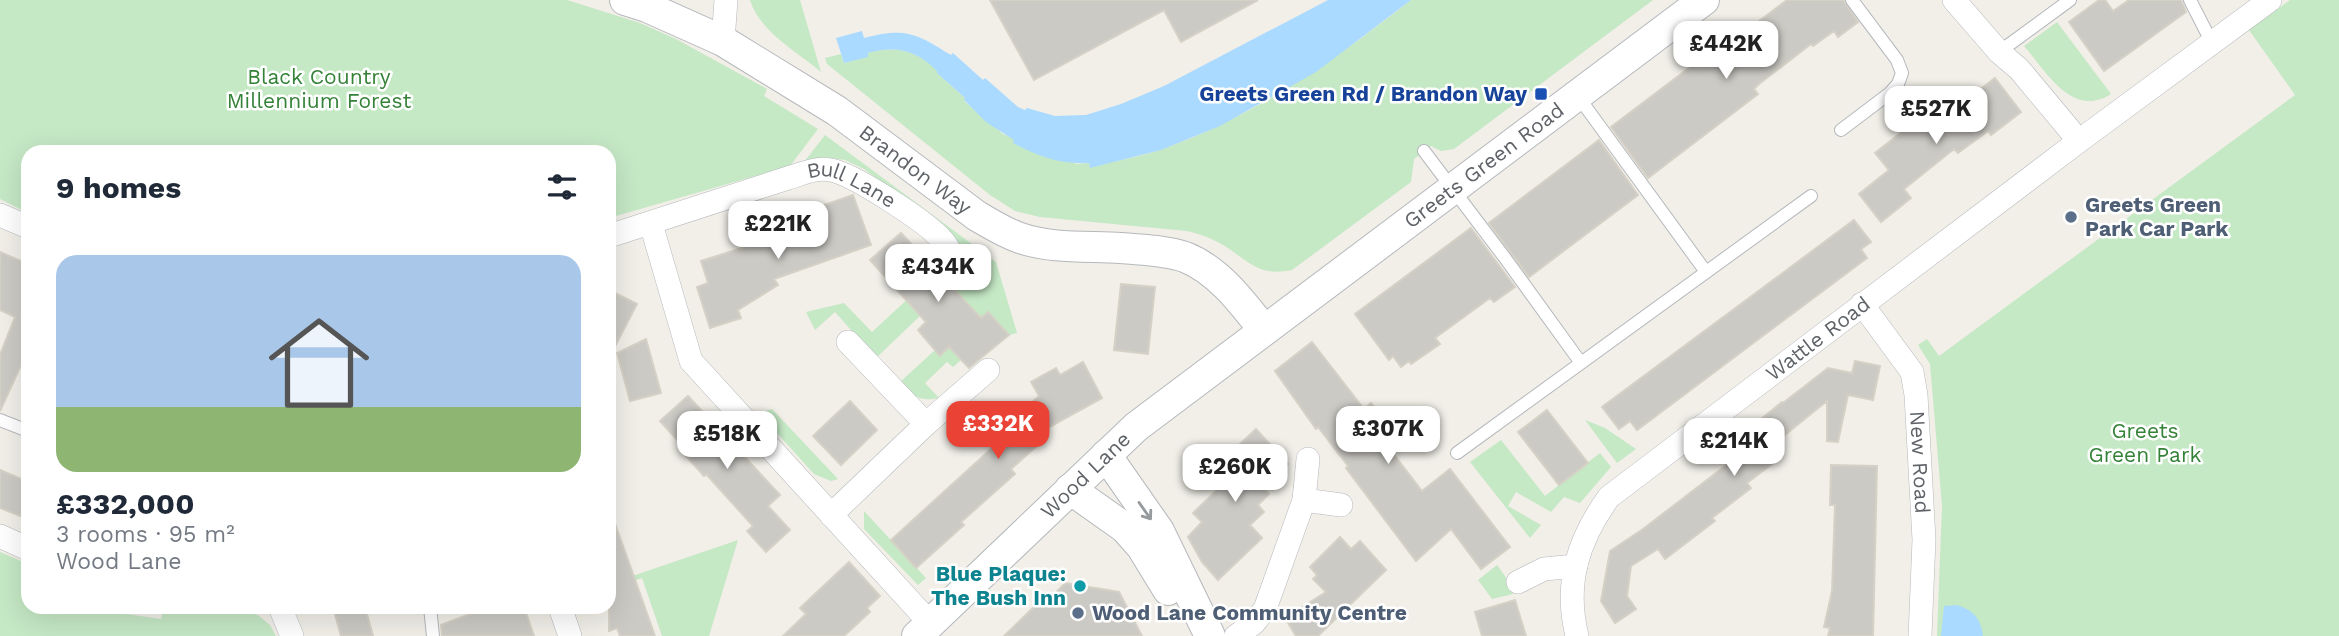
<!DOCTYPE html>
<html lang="en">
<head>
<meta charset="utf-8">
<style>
	:root { --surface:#fff; --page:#f2f2f3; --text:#1f2937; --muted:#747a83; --accent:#ea4335 }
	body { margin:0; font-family:"Work Sans",sans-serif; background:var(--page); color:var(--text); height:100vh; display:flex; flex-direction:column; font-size:26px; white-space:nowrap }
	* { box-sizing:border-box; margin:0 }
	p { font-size:23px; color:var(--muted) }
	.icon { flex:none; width:38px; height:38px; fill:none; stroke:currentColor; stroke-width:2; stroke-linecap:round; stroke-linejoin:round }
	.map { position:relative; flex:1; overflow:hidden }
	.panel { position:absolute; left:21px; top:145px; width:595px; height:469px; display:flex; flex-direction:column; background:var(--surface); border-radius:21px; box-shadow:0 7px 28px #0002 }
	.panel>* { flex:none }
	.price { position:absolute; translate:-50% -60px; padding:0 16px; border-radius:14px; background:#fff; color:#222; font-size:23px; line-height:46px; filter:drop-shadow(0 2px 4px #0008) }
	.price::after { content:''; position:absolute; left:50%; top:42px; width:21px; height:16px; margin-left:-10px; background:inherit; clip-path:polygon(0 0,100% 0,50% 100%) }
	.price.current { background:var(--accent); color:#fff }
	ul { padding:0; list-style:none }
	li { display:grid; align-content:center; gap:14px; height:371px; padding:0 35px }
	li span { display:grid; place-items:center; height:217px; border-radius:21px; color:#555 }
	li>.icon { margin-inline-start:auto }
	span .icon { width:126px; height:126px; fill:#fffc; stroke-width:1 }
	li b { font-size:30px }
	h2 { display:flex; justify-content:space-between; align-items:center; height:84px; padding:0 35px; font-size:30px }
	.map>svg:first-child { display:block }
</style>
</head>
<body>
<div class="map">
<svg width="2339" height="636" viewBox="0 0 2339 636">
	<rect width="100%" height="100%" fill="#f1efe8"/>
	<path fill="#c5e8c5" d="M0,0h567l73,23 36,16 91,50 -3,7 54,33 -28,37 -181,52v-66h-581v61l-28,-14z
		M750,0h50l21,72c-25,-21 -61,-40 -71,-72z
		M1411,0h242l-199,149 -13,2 -10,-5 -17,13 -3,23 -119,88c-34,7 -43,-9 -69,-25 -12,-7 -23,-11 -36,-14l-147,-14 -25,-6 -25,-16 -163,-131 -2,-6 16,-4 3,9 24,-7 -1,-3c28,-8 50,-3 71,18l-1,2 29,26 -2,2 39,33 74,30 12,-1 1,4c24,-6 50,-10 73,-18 92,-33 172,-89 248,-149z
		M2290,0h49v636h-402l5,-130 -12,-142 -12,-19 9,-6 12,17 356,-261 -46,-65z
		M2057,22l54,72c-39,25 -65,-23 -87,-48z
		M825,135l171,127 21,71 -8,2 -21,-23 -7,6 -39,-42 -32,28 10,12 -44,42 -41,-46 -20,18 -9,-18 38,-9 28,29 66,-61 36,10 3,-10 7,2 2,-8 -20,-6 -23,-30 -79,-60 -19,-9 -21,-3 -20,5z
		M956,341l12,13 -15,13 -6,-5 -22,21 14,15c-18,4 -27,-2 -40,-15l36,-33 6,5z
		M772,409l66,70 -7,2 -17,-7 -55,-61z
		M1585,420l20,8 31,21 -19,14z
		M1501,440l44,56 55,-43 11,14 -31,36 -16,-6 -13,15 -35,-20 -8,14 33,19 -11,13 -60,-76z
		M864,511l62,67 -8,7 -54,-56z
		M738,540l-29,96h-47l-20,-58 -33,11v-5z
		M0,552l28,12v43h78v4l55,8 3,-12h79l16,9 11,9 6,11h-276z
		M1497,565l10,14 6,15 -21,5 -14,-19z"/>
	<path fill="#aadaff" d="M1328,0h83l-95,72 -96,54 -59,24 -71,18 -1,-5c-28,2 -52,-7 -76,-20l1,-3 -28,-18 -22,-22 1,-2 -28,-25v-2c-20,-21 -42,-26 -69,-18v4l-24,6 -8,-25 26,-7 2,7c41,-11 52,-5 87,17l2,-2 30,27 2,-2 33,29 7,3 2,-2 28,8 31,-1 35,-11 43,-18z
		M1956,605c16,4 25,13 27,31h-42l3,-30z"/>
	<path fill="#cccac5" stroke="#d6d1c6" stroke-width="2" d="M990,0h268l-77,42 -17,-32 -130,70z
		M1787,0h56l15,22 -20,15 -4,-6 -21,15 -2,-2 -52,40 -5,5 4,5 -110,84 -37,-51 115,-87 3,4z
		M2099,0h6l8,11 16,-11h52l5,12 -82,59 -35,-49z
		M1995,78l26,34 -30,23 -3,-4 -30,22 -4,-4 -50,40 7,9 -30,24 -22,-28 30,-24 -14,-17 41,-32 9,11z
		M1599,140l39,55 -109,82 -40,-54z
		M853,195l18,50 -97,34 4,6 -40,25 3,8 -31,10 -13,-41 11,-4 -7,-22 41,-13 19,-12 5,8 61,-22 -6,-16z
		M1854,220l17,22 -10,7 6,9 -230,172 -7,-9 -11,8 -17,-22z
		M1471,228l44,59 -21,15 -4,-4 -55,40 5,6 -29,20 -2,-3 -8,6 -8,-11 -4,4 -34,-46z
		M901,233l80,85 7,-6 21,23 -40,33 -20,-21 -9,9 -22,-26 8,-8 -56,-62z
		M0,252l28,12v102l-6,-3 -22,48v-56l15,-38 -15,-7z
		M1121,284l34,3 -7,67 -34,-4z
		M609,290l28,14 -28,54z
		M646,339l15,54 -31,8 -13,-48z
		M1312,342l52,67 7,-6 18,22 -11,9 44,57 28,-22 60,78 -29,22 -30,-40 -35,32 -70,-93 2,-2 -30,-39 -2,2 -41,-58z
		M1855,361l25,5 -7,34 -25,-5 -10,47 -11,-1v-40l-56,45 9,12 -33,25 4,5 -39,30 3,3 -50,38 -7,-10 -27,17 -4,30 9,13 -21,14 -14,-22 9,-50 33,-22 120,-92 -9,-12 28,-23 1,1 45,-35 24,5z
		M1083,362l19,36 -60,33 5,6 -36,32 4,5 -54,48 3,3 -48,43 -25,-28 101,-92 -5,-6 52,-46 -8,-14 25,-14 4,7z
		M688,396l92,99 -12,11 22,24 -24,22 -19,-21 6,-5 -47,-52 -2,2 -18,-20 3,-3 -29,-32z
		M850,401l27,29 -36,35 -28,-29z
		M1547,410l41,53 -29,22 -41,-53z
		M1256,429l32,35 -25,23 6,7 -11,11 6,7 -14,13 12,13 -44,42 -16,-18 -14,-25 14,-15 -9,-9 26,-25 -12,-13z
		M1831,465l46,1 -4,170h-45l2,-8 -6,-1 8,-36 1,-28 2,-58h-5z
		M0,470l28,12v37l-28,-11z
		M613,518l25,70 17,48h-35l-3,-8 -8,3v-112z
		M1340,537l11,12 9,-8 26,29 -68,66h-22l-11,-18 41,-26 -13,-13 4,-4 -7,-8z
		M849,562l31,34 -13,12 3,4 -26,24h-61l23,-22 -6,-6z
		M1065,583l54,9 23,44h-138l39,-38 4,4z
		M1515,600l11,36h-44l-7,-24z
		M333,607h32l8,29h-32z
		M489,607h35l10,29h-92l-1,-11z"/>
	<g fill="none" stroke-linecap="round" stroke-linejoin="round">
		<defs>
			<path id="service" d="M2190,0l22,43
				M1999,52l71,-52
				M1577,95l129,177
				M1841,130l49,-37 8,-9 4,-11 -5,-13 -45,-60
				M1424,151l81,107 76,105
				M0,420l28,11
				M1457,453l354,-257
				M430,607l3,29"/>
			<g id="minor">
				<path d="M1954,0l45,52 20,17 60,72"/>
				<path d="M723,41l3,-41"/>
				<path d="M0,215l28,12"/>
				<path d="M651,224l40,137 239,262"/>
				<path id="s1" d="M609,236l179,-58c14,-4 28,-11 43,-8 22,4 96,52 111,70 5,5 8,12 12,18"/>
				<path id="s2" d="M1862,304l50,68 4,23 8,145 -4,96"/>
				<path d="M848,342l78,82"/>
				<path d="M1304,500l37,5"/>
				<path d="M831,515l95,-91 62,-54"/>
				<path d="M0,536l28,13"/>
				<path d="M1518,582l26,-13 32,-3"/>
				<path d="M280,607l12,29"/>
				<path d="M560,607l10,29"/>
				<path d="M1236,636l18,-13 11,-14 39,-109 4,-41"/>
				<path id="s3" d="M1577,636c-13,-53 1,-96 32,-139l470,-356 191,-141"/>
			</g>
			<g id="tertiary">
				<path id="s4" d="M625,0l22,7 76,34 114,70 140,105c14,8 28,17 43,22 31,11 68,8 101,10 21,2 44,2 64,9 33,13 57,45 78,72"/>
				<path d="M1106,455l53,76 51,105"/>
				<path d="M1070,489l55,39 16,18 27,44"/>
				<path id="s5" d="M917,636l219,-209 568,-427"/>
			</g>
		</defs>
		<use href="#service" stroke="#b5b8bc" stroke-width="14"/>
		<use href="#minor" stroke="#b5b8bc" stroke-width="24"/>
		<use href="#tertiary" stroke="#b5b8bc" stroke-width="32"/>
		<use href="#service" stroke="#fff" stroke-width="12"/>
		<use href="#minor" stroke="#fff" stroke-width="23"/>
		<use href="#tertiary" stroke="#fff" stroke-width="30"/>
	</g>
	<defs><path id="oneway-shaft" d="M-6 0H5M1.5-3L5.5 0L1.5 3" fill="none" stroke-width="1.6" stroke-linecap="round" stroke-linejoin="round" transform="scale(1.75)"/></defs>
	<use stroke="#979a9d" href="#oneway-shaft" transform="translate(1145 511) rotate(55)"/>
	<rect fill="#1a4fb4" stroke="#fff" stroke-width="2.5" x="1534" y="87" width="14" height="14" rx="3.5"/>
	<g fill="#5c6f8a" stroke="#fff" stroke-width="2.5">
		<circle cx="2071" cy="217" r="7"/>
		<circle cx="1078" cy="613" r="7"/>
	</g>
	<circle fill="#0f9aa8" stroke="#fff" stroke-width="2.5" cx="1080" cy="586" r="7"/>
	<g text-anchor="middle" stroke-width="5" stroke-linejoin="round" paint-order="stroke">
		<g font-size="21" fill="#348238" stroke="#fff">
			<text x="319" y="84">Black Country<tspan x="319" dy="24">Millennium Forest</tspan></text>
			<text x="2145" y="438">Greets<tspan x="2145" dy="24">Green Park</tspan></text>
		</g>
		<g font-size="21" font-weight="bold" fill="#164399" stroke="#fff" text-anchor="end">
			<text x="1527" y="101">Greets Green Rd / Brandon Way</text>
		</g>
		<g font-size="21" fill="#5f6368" stroke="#fff">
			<text dy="7" stroke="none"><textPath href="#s5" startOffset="738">Greets Green Road</textPath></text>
			<text dy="7" stroke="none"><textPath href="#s4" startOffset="338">Brandon Way</textPath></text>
			<text dy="7" stroke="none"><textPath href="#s1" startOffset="256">Bull Lane</textPath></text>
			<text dy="7" stroke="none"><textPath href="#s3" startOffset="410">Wattle Road</textPath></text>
			<text dy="7" stroke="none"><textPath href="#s2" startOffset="175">New Road</textPath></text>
			<text dy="7" stroke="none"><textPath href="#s5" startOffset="233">Wood Lane</textPath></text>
		</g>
		<g font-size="21" font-weight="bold" fill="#4e5e75" stroke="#fff" text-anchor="start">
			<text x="2085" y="212">Greets Green<tspan x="2085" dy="24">Park Car Park</tspan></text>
			<text x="1092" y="620">Wood Lane Community Centre</text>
		</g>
		<g font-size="21" font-weight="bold" fill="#0d838f" stroke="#fff" text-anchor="end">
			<text x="1066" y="581">Blue Plaque:<tspan x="1066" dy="24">The Bush Inn</tspan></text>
		</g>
	</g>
</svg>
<b class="price" style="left:1726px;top:81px">£442K</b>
<b class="price" style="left:1936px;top:146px">£527K</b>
<b class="price" style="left:778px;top:261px">£221K</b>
<b class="price" style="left:938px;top:304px">£434K</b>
<b class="price current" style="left:998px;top:461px">£332K</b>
<b class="price" style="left:1388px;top:466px">£307K</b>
<b class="price" style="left:727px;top:471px">£518K</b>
<b class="price" style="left:1734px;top:478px">£214K</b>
<b class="price" style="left:1235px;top:504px">£260K</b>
<section class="panel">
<h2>9 homes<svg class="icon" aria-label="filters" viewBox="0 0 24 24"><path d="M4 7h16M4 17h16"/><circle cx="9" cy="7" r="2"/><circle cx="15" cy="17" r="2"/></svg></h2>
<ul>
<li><span style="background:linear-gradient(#a9c7e8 70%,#8fb573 0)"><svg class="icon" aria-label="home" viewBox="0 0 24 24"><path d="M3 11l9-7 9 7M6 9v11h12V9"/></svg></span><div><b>£332,000</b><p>3 rooms · 95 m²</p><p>Wood Lane</p></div></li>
</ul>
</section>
</div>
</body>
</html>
